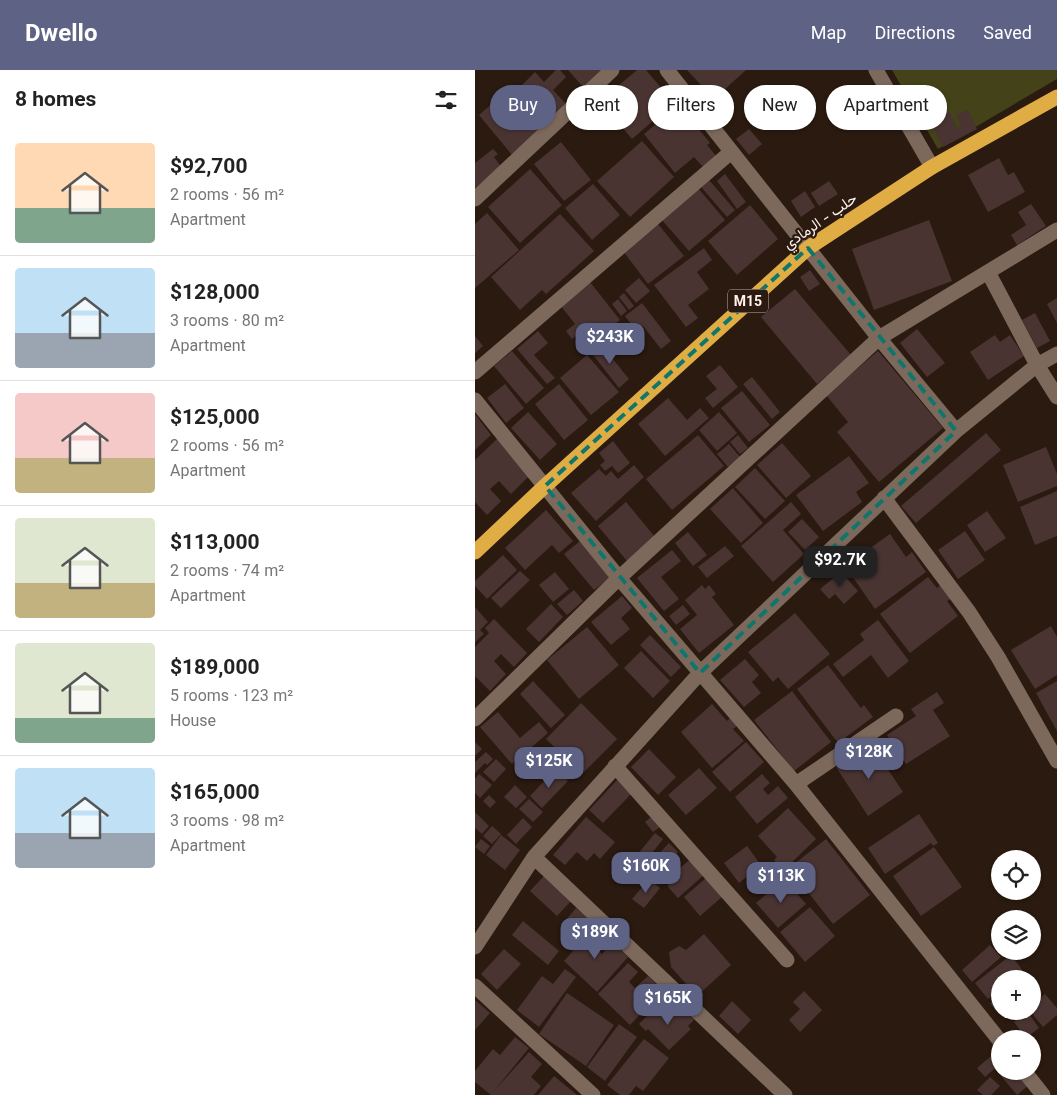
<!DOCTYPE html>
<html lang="en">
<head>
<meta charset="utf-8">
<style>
	:root { --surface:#fff; --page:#f6f6f6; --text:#222; --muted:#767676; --line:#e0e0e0; --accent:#5e6284 }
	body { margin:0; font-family:Georgia,Vazirmatn,serif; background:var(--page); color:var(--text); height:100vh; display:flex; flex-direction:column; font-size:19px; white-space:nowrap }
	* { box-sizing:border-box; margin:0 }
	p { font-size:16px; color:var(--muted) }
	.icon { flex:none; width:28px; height:28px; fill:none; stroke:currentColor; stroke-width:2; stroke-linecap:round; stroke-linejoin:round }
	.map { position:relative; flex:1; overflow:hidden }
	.side { display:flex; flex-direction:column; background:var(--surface); width:475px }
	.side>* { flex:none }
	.guide { position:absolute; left:15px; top:15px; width:475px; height:45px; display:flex; gap:10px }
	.buttons { position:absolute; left:516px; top:780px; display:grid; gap:10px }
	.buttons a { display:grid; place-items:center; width:50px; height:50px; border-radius:50%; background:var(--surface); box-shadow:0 1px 4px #0004; font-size:25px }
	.price { position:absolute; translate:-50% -42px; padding:0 11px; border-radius:10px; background:var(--accent); color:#fff; font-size:16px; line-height:32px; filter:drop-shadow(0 1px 2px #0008) }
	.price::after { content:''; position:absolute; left:50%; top:30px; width:15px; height:11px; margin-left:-8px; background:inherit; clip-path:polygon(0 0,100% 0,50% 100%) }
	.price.selected { background:#222; color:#fff }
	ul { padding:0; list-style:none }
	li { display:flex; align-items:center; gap:15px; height:125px; padding:0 15px }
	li+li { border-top:1px solid var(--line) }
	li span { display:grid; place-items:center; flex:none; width:140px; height:100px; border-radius:5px; color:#555 }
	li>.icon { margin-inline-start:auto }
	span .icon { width:60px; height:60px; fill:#fffc; stroke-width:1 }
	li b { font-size:21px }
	h2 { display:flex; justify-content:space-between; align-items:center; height:60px; padding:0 15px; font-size:21px }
	.chip { padding:0 18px; border-radius:22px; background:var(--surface); box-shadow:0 1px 4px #0004; font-size:18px; line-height:45px }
	.chip.selected { background:var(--accent); color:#fff }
	header { display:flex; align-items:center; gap:30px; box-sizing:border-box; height:70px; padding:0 25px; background:var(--accent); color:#fff }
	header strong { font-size:24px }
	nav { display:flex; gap:28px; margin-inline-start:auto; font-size:18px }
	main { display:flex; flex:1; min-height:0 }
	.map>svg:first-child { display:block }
</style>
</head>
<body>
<header>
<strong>Dwello</strong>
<nav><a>Map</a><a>Directions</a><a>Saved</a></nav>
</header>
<main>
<section class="side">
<h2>8 homes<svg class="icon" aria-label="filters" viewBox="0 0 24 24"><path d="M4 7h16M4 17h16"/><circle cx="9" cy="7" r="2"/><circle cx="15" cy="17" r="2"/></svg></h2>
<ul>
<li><span style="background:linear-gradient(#ffd9b3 65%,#7fa58c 0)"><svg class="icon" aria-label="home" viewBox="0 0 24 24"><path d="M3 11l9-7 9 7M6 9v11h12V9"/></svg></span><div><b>$92,700</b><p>2 rooms · 56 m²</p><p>Apartment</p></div></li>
<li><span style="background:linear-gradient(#bfe0f5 65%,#9aa5b1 0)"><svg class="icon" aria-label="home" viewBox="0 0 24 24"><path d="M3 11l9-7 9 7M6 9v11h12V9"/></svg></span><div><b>$128,000</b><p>3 rooms · 80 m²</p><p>Apartment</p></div></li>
<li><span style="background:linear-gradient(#f6c9c9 65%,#c2b280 0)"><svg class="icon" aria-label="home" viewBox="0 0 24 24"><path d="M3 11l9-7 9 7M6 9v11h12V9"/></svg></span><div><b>$125,000</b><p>2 rooms · 56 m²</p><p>Apartment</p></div></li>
<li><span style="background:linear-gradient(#dfe7d0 65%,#c2b280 0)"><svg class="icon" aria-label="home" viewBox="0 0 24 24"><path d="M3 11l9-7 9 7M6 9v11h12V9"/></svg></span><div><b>$113,000</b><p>2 rooms · 74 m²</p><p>Apartment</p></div></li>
<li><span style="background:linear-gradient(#dfe7d0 75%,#7fa58c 0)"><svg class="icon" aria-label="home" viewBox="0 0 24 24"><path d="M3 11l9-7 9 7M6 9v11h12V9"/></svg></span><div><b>$189,000</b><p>5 rooms · 123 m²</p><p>House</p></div></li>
<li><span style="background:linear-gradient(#bfe0f5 65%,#9aa5b1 0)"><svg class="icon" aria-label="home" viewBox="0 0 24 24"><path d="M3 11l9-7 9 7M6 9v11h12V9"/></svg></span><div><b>$165,000</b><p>3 rooms · 98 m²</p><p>Apartment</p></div></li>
</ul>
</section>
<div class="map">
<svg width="582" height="1025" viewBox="0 0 582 1025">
	<rect width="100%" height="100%" fill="#2a1a10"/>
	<path fill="#434218" d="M417,0h165v9l-119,70z"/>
	<path fill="#493432" d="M81,0h4l6,7 -13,13 13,14 -15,15 -31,-32 15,-15 9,10z
		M93,0h37l-21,18z
		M162,0h9l28,33 -42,36 -32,-38z
		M212,0h59l-32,29z
		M34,19l34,40 -31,26 -33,-40z
		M204,35l31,38 -3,2 9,11 -13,11 -9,-10 -19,16 -31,-39z
		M493,40l9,19 -34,18 -13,-25 20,-10 7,16 4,-2 -5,-11z
		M274,59l13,15 -13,11 -13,-16z
		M167,71l32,36 -44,40 -33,-36z
		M86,72l30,38 -27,21 -30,-37z
		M18,79l5,5 -4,3 8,11 -27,20v-25z
		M524,88l9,17 6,-3 11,20 -37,20 -20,-37z
		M55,99l32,36 -42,38 -32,-36z
		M250,104l21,28 -9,7 -20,-28z
		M234,110l26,30 -8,7 -26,-30z
		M354,111l9,13 -19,12 -8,-13z
		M118,114l27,31 -28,25 -27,-32z
		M223,118l27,32 -36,31 -28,-32z
		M330,121l10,16 -14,10 -10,-16z
		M556,134l15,22 -29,19 -6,-10 15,-10 -8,-13z
		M275,135l28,34 -41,36 -29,-34z
		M12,143l32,37 -44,38v-64z
		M85,144l34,37 -48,43 -4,-4 -22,20 -29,-33z
		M454,150l23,61 -78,29 -22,-61z
		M183,154l26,32 -36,28 -25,-33z
		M229,178l8,12 -15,12 12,17 -21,16 10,13 -12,9 -32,-42z
		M335,200l10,14 -11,7 -9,-14z
		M164,208l11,13 -14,12 -11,-13z
		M115,212l30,38 -21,17 -10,-12 -17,14 -6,-8 9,-7 -15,-19z
		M320,219l56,66 -34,29 -56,-67z
		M149,223l10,13 -5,4 -10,-13z
		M582,228v25l-10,-19z
		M143,229l9,12 -6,5 -9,-12z
		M167,233l29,38 -10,8 -18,-23 -7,5 -11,-15z
		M560,243l15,28 -13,7 -15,-28z
		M442,259l28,34 -18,14 -27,-34z
		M63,261l10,12 -14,12 21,23 -8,6 -30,-35z
		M520,265l5,7 10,-7 14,21 -36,24 -18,-28z
		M0,266l8,10 -8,7z
		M125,273l29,36 -10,9 -29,-37z
		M37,281l32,37 -18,16 -32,-38z
		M403,281l65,77 -64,54 -42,-50 11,-10 -22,-27z
		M112,285l32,37 -28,23 -31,-37z
		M245,295l18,22 -25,21 -8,-10 12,-9 -11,-13z
		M277,307l28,35 -8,7 -29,-35z
		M30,314l19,24 -18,15 -19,-25z
		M84,314l29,36 -24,20 -29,-36z
		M267,321l28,34 -21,17 -28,-34z
		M193,328l19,22 13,-12 9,10 -44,38 -27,-32z
		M53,342l29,32 -17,16 -29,-32z
		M244,342l18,21 -20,18 -18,-21z
		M0,344l16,21 -16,15z
		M511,363l15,17 -85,73 -15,-17z
		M223,365l26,31 -52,44 -26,-31z
		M263,365l10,13 -8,6 -10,-12z
		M23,368l33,36 -20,20 -12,-13 -9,8 11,12 -14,14 -12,-13v-42z
		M138,371l17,22 -12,10 -6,-7 -7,5 -5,-6 5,-4 -6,-8z
		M307,373l29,33 -25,22 -29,-33z
		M254,374l11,13 -12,10 -11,-13z
		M571,377l11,27v12l-39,16 -15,-37z
		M374,386l20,27 -13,9 6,10 -39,29 -27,-36z
		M159,395l10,12 -48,44 -25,-28 28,-24 7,7 5,-5 7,8z
		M280,398l30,33 -20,18 -30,-32z
		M258,418l30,35 -22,20 -31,-34z
		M582,421v45l-22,9 -15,-38z
		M151,432l29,35 -28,24 -29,-35z
		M316,432l10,12 -18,16 21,24 -31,28 -32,-36z
		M71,440l27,31 -14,12 -7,-8 -27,25 -20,-22z
		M512,441l19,27 -21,14 -18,-27z
		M327,449l17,18 -14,13 -17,-18z
		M490,461l20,29 -27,19 -20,-29z
		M213,462l19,23 -14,11 -18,-23z
		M415,464l16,23 6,-5 14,20 -51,37 -30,-43z
		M105,471l30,37 -16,12 -30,-36z
		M250,476l9,10 -27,22 -9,-11z
		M197,480l9,11 -20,16 18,22 -15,12 -27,-33z
		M28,485l14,15 -30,29 -12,-13v-5z
		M45,501l10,9 -29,28 -10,-10z
		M80,502l14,17 -16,13 -14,-17z
		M366,502l17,19 -14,13 -9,-10 -6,5 -9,-10z
		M453,507l9,11 6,-5 10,14 -6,4 11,15 -48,37 -30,-39z
		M227,515l3,4 4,-4 7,9 -4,3 22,28 -35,28 -19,-24 17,-14 -12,-15z
		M99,520l9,11 -16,14 -10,-11z
		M147,526l10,12 -11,10 9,11 -19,16 -20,-23z
		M76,534l12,13 -24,25 -13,-13z
		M208,535l7,9 -14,11 -7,-9z
		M0,537l13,15 -8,8 4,4 -9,8z
		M320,543l35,41 -42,35 -10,-12 -5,5 -25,-30z
		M19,549l33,34 -13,14 -13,-13 -7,7 12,13 -16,17 -15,-15v-29l14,-14 -4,-5z
		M403,550l31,41 -21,17 -17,-23 -28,22 -10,-13 31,-24 -4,-6z
		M576,556l6,11v38l-22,14 -24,-39z
		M112,557l32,38 -40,34 -32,-39z
		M175,565l31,32 -10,10 -31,-32z
		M166,581l29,30 -17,17 -29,-30z
		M270,589l14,16 -7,7 9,11 -17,14 -24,-27z
		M353,595l33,43 3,-3 9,12 -35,26 -41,-54z
		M58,611l32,34 -14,13 -31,-34z
		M582,611v50l-21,-38z
		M317,621l39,51 -37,29 -40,-51z
		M462,622l7,11 -11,7 17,26 -44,28 -19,-29 29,-19 -5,-7z
		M106,633l36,36 -35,35 -36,-35z
		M237,634l15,17 3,-3 7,8 -4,3 11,12 -32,27 -31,-36z
		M23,642l22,26 19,-16 9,11 -36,31 -32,-37z
		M0,672l7,7 -7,7z
		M271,672l18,20 -34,30 -18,-20z
		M396,674l32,48 -35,24 -32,-49z
		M174,679l27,28 -18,18 -27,-28z
		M11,682l7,7 -6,6 -2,-2 -10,10v-11z
		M21,689l10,10 -12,13 -11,-10z
		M224,698l18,20 -31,27 -18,-20z
		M81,699l12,12 -26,27 -12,-12z
		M4,704l13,11 -12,13 -5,-5v-14z
		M287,704l8,9 -7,6 5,6 10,-9 10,12 -31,26 -22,-27z
		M144,708l14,14 -30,31 -14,-13z
		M40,715l12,12 -11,11 -12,-11z
		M14,725l7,7 -6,6 -7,-7z
		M54,729l14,13 -10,10 -14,-13z
		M313,738l28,31 -33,32 -9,-11 3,-3 -19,-21z
		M0,742l14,14 -7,8 -7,-6z
		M444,744l19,29 -5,3 -2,-3 -46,31 -17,-26z
		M111,747l29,25 -15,17 -6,-6 -7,8 -10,-9 -12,13 -12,-10z
		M176,747l9,10 -7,5 -8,-10z
		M48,748l9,9 -16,17 -9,-9z
		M17,756l9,8 -9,10 -9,-8z
		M180,763l8,6 -21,27 -9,-6z
		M26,765l19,15 -15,20 -19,-15z
		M6,769l9,7 -6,8 -9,-7z
		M351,769l44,56 -37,29 -44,-56z
		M194,773l9,9 -13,13 5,5 -12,14 -7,-7 8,-8 -8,-7z
		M272,776l14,19 -22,18 -15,-20z
		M459,777l28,40 -41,29 -28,-40z
		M217,788l13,16 -27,24 -10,-11 1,-10z
		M69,806l27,25 -14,15 -27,-25z
		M231,808l16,19 -22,19 -16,-19z
		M174,809l11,9 -16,20 -12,-9z
		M309,809l22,25 -28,24 -22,-25z
		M335,837l25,29 -30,26 -25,-30z
		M101,838l17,13 -10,13 -18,-13z
		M48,851l36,30 -11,14 -36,-30z
		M120,856l11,10 -11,12 7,6 10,-11 16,14 -31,35 -33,-31z
		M229,864l27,31 -34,31 -26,-29 -2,-15 10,-6 7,4z
		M515,875l11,12 -29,25 -10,-12z
		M29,879l17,15 -24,26 -16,-16z
		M536,885l18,24h-29v17l-3,-4 -9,7 -13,-16z
		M153,893l10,9 -9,10 6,6 13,-12 15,15 -33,34 -32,-31z
		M90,899l11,8 -37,50 -22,-17 25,-34 11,8z
		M560,914l7,9 -9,8v-15z
		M329,921l18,19 -22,22 -11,-12 11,-11 -7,-7z
		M92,923l47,32 -28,41 -47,-32z
		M570,924l12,14v7l-14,12 -13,-16h3v-7z
		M521,928l4,5v5l-4,3 -6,-8z
		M0,930l15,13 -15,17z
		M257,931l19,19 -13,14 -19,-18z
		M181,937l13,13 13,-13 12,13 -6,6 3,3 -22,21 -21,-21 -2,2 -7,-7z
		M552,941l12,17 -13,10 -12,-16z
		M144,954l18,13 -32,44 -18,-14z
		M40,967l14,11 -35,43 35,-39 13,12 -11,13 10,9 -7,9h-43l-16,-13v-11l18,-22 7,6z
		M169,969l25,19 -26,33 -7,-5 -7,9h-9l-13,-10z
		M523,980l2,2v12l-15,13 -8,-9z
		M525,997v4h18l11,14 -12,10 -21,-25z
		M79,1006l23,19h-39z
		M515,1007l10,9 -9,9h-8l-6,-5z"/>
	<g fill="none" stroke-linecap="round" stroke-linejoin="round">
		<path stroke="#7c695c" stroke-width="15" d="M192,0l212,268 77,93
			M401,0l56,97
			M0,129l137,-129
			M513,202l49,93 20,32
			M0,302l256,-220
			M0,330l144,178 177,206 204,257
			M409,428l85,114 29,45 59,104
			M0,649l144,-141 260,-240 178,-108
			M140,696l172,194
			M321,714l100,-68
			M59,787l251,238
			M0,877l59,-90 166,-184 256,-242 81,-66 20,-11
			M0,916l118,109
			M549,1001l19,24"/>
		<path stroke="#e0ac44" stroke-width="15" d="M0,482l70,-66 263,-238 124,-81 125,-70"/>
	</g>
	<path fill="none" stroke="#0f766e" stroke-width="4" stroke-dasharray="10 6" stroke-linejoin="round" d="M333,178l148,183 -256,242 -155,-187z"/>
	<g text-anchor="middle" stroke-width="4.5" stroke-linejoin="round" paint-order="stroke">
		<rect fill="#2a1a10" stroke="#beb1a9" stroke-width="1" x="253" y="219.5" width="40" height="23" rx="4"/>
		<g font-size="14" font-weight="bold" fill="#fef2eb">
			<text x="273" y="236">M15</text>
		</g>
		<g font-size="15" fill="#fef2eb" stroke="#2a1a10">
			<text transform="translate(345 151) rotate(-35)" y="5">حلب - الرمادي</text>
		</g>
	</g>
</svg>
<div class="buttons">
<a><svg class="icon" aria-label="locate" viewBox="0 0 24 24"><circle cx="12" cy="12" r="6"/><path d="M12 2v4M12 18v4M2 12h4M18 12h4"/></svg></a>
<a><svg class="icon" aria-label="layers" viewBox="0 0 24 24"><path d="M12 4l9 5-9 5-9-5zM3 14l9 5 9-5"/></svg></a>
<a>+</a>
<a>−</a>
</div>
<b class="price" style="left:135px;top:295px">$243K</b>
<b class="price selected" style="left:365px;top:518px">$92.7K</b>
<b class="price" style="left:394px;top:710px">$128K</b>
<b class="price" style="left:74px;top:719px">$125K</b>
<b class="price" style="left:171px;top:824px">$160K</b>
<b class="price" style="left:306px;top:834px">$113K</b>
<b class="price" style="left:120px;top:890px">$189K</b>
<b class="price" style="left:193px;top:956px">$165K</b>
<div class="guide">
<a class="chip selected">Buy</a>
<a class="chip">Rent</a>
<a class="chip">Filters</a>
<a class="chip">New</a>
<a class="chip">Apartment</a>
</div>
</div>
</main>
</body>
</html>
